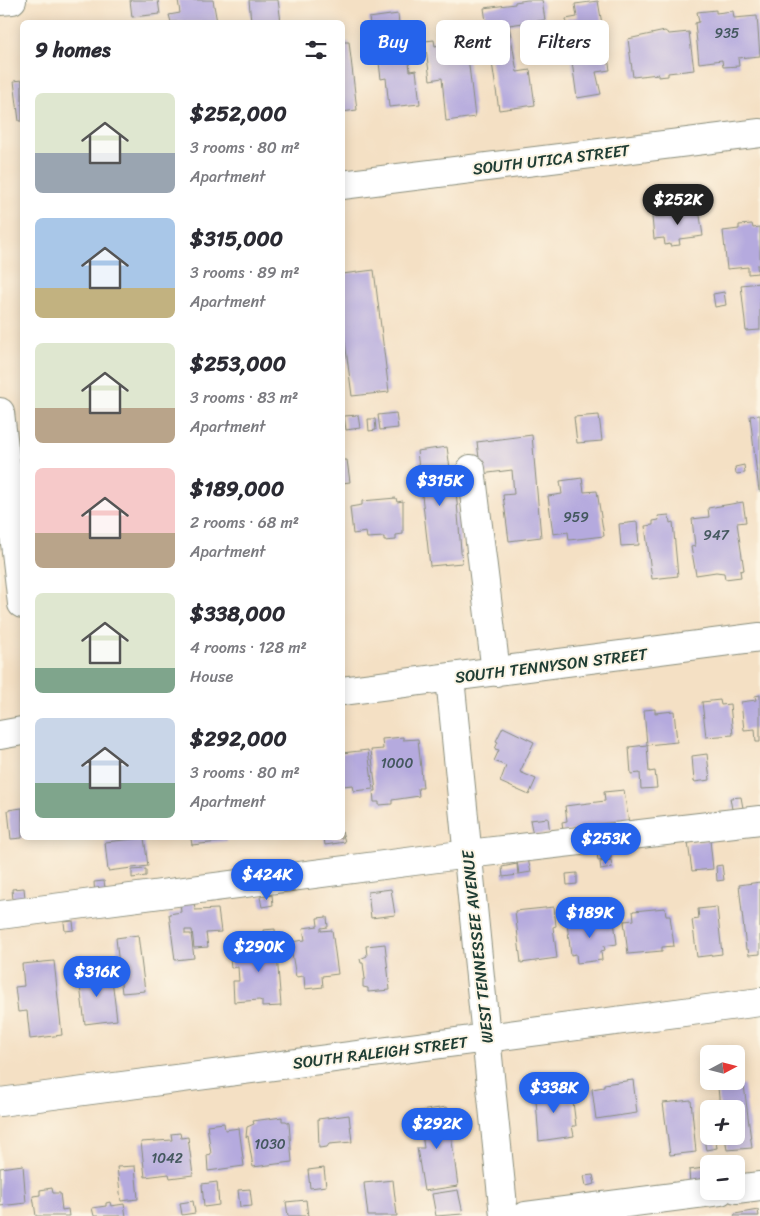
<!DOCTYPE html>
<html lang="en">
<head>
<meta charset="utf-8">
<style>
	:root { --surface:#fff; --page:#f2f2f3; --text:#2b2b33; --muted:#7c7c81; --accent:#2563eb }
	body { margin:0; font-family:Sriracha,sans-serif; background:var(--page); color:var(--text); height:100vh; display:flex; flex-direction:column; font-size:19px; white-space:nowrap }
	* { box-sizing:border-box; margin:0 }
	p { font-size:16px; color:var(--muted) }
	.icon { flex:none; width:28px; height:28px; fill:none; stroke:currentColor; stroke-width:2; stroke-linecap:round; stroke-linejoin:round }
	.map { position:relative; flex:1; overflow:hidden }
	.panel { position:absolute; left:20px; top:20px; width:325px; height:820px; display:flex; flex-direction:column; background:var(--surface); border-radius:8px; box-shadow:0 2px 12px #0003 }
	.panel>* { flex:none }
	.top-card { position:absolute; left:360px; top:20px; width:325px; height:45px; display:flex; gap:10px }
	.needle { width:32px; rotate:83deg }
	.buttons { position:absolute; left:700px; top:1045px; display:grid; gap:10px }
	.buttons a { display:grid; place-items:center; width:45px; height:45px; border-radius:8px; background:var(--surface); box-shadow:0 2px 12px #0003; font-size:25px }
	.price { position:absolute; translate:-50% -42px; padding:0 11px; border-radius:18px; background:var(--accent); color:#fff; font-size:16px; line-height:32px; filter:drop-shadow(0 1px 2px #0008) }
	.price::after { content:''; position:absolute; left:50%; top:30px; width:15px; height:11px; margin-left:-8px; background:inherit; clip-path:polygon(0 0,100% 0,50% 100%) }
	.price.current { background:#222; color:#fff }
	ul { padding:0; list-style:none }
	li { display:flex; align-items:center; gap:15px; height:125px; padding:0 15px }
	li span { display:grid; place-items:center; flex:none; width:140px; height:100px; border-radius:8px; color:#555 }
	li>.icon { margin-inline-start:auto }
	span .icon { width:60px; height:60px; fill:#fffc; stroke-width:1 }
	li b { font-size:21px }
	h2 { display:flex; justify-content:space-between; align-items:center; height:60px; padding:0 15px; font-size:21px }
	.chip { padding:0 18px; border-radius:8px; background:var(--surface); box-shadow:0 2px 12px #0003; font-size:18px; line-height:45px }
	.chip.current { background:var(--accent); color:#fff }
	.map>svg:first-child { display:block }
</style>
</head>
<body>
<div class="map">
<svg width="760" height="1216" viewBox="0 0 760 1216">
	<rect width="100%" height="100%" fill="#fcf5e5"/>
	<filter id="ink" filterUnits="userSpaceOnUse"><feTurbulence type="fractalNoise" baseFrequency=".02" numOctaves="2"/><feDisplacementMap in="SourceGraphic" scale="10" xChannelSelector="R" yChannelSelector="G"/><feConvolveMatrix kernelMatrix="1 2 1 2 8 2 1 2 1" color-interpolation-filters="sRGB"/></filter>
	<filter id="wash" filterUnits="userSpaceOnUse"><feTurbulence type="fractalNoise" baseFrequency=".0096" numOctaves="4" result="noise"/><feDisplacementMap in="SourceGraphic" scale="20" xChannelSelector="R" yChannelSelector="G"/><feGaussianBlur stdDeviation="1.12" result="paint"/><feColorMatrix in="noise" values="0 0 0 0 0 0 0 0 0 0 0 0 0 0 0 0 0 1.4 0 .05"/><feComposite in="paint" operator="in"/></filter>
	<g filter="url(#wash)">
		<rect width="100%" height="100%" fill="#f4e0c4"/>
		<g id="blocks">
			<path fill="#b5aade" d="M130,0h28l2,14 -28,3z
				M178,0h35l4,22h-46l-2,-7 11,-2z
				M249,0h29l3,22h-30z
				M527,0h15l3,20 -36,5 8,47 13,-2 5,35 -36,5 -15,-102 31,-4v-2z
				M598,1l12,69 -14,2 5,22 -24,4 -11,-79 11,-2 -2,-13z
				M716,10v3l17,-2 1,7 23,-2 3,40 -22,2 1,8 -16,1 -1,-7 -23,3 -4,-40 4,-1 -2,-10z
				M398,14l3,29h6l3,28 6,-1 4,34 -31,3 -3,-29 -5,1 -5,-41h-4l-3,-20z
				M457,25l1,10 9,-2 3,23 -2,1 7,60 -29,4 -4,-43 -12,2 -5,-39 9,-1 1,6 5,-1 -3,-19z
				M665,31l4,3 20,-2 5,38 -26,3v3l-10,1v-3l-25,3 -5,-38z
				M342,42h7l8,68 -15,2z
				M22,80v41h-3l-5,-40z
				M680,206l1,5 18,-2 4,27 -24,3 1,6 -10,1v-2l-5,1 -1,-7 -10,1 -2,-22 14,-1v-3l7,-1 -1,-5z
				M752,224l1,4 7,-1v38h-3l1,8 -10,1v-7l-21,2 -4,-38 16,-2v-4z
				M374,270l15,122 -37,4 -10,-78v-44z
				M760,283v47l-14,1 -5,-46z
				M724,292l2,13 -11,2 -2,-13z
				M396,413l2,15 -18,2 -2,-15z
				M358,415l2,13 -14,2 -2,-14z
				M599,415l3,26 -25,2 -3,-26z
				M760,415v76h-1l-9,-75z
				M368,419h7l1,11 -7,1z
				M532,435l9,102 -32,4 -6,-46 11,-1 -2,-24 -31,4 -4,-32z
				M447,447l6,43h3l6,73 -32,3 -13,-115z
				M342,460h5l3,22 -8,1z
				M744,465l1,8 -9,1 -1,-7z
				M582,478l2,14 13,-1 7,45 -35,4 -1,-8 -15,2 -5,-38 14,-2 -2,-13z
				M396,498l1,4 6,-1v33l-7,1v5l-12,1v-4l-17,1 -1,-6 -13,2 -3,-27 12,-2v-4z
				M743,502l3,20 -9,1 7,47 -4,1 1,6 -16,2 -1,-6 -8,-1 -20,3 -5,-28 4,-1 -3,-27 17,-2 -1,-9z
				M669,515l1,8 3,-1 5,54 -26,3 -7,-53 8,-1v-4l6,-1 -1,-4z
				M637,522l2,23 -18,1 -2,-22z
				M760,695v47h-4l-1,-13 -11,1 -3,-28 15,-2 -1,-4z
				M720,700l1,5 9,-1 3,31 -27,2 -4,-35z
				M655,709v4l19,-2 3,31 -30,3 2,27 6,-1 2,17 -16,1 -1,-16 -9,1 -2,-27 18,-2 -3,-35z
				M503,727l31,15 -14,30 16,7 -7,16 -29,-13 6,-16 -12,-5 5,-11 -4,-1 3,-7 -2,-1z
				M403,737v3l15,-1 5,49h-5l1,8 -27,4v4l-13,1v-3h-5l-1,-11h3l-5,-41 12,-1 -1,-10z
				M368,750l5,39 -19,2 -1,-6 -11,1v-33z
				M707,754l3,26 -16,2 -2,-26z
				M624,790l5,34 -66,8 -1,-10 5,-1 -2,-15 40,-5 -1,-9z
				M741,797l2,11 -11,1 -2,-11z
				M22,808v30l-11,1 -3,-29z
				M548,818l2,15 -17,2 -3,-15z
				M342,831l3,11 -20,3 -1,-7h18z
				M144,838l4,28 -40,5 -3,-29z
				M187,838h40v3l-35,4 -1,-6z
				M710,840l3,29 -21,2 -4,-28z
				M610,850l1,9 -13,2 -1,-9z
				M528,859l3,13 -12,2 -2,-13z
				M611,860l1,8 -11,2 -1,-8z
				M517,864l1,11 -15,2 -1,-10z
				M722,865l2,15 -7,1 -1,-15z
				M146,869v7l-14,2v-8z
				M577,873v11l-10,1 -1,-11z
				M104,881l2,13 -11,2 -1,-14z
				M760,882v72l-11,1 -1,-6h-2l-7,-64z
				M24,888l1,10 -12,2 -1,-11z
				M391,889l4,26 -24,3 -3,-26z
				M272,895l1,10 -11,2 -2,-10z
				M194,902l1,8 23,-1 3,23 -15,1 2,14 -14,1 -2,-18h-7v4h6l3,24 -19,2 -6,-46 12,-2 -1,-8z
				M554,907l2,19 -3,1 4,31 -36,5 -6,-52z
				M717,907l5,47 -25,3 -5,-37 7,-1 -1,-10z
				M665,908l1,8h4l4,30 -12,1v4l-34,3 -4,-33 10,-1 -1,-9z
				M579,915l1,10 34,-4 3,23 -13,2 1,4 -4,1 1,9 -25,3 -1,-9 -5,1 -5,-39z
				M327,917l1,10 -7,1v3l11,-1 6,44 -16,2 1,11 -18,2 -1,-13 -8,1 -6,-35 15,-2 -2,-12 15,-2 -1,-8z
				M73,921l1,9 -9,1 -1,-9z
				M275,929l6,77 -19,1v-6l-3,-1 -25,2 -1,-21h6l-1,-14 -7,1 -1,-10 25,-4 -1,-12 10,-1 -1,-11z
				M138,935l7,56 -23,2 -6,-55z
				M250,937l1,10 -9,1 -1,-10z
				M385,944l5,46 -22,2v-4l-5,-1v-8h2l-2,-16h-2l-1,-4 7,-3 -1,-10z
				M54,961l8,74 -32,4 -3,-28 -9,1 -3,-25 9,-1 -2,-22z
				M96,969l1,12 15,-2 5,41 -32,4 -7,-53z
				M633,1080l4,33 -41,6 -4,-30 12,-2v-3z
				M734,1082l1,4 9,-1 8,63 -25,2 -2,-14h11v-27h-16l-2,-22 8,-1v-3z
				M552,1083l1,7h8l2,13 10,-1 3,24h-4l2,10 -35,5 -4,-55z
				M691,1100l5,52 -26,3 -7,-52z
				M716,1105l1,4h-8v25h-3l-3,-28z
				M447,1107l6,19h-3l8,60 -34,5 -7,-43h7l-5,-37z
				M349,1115l3,27 -23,2 -2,3 -8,1 -1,-29z
				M282,1117v4h4l3,2 3,39 -39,5 -5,-31 -2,1 1,-10 7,-3 -1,-3z
				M224,1123l1,7 14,-2 5,38 -36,5 -1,-16 4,-1 -4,-29z
				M180,1133l1,5 7,-1 5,38 -23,3 -1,-4 -24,3 -4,-35 31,-2 -1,-6z
				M715,1137l2,11 -11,2 -2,-11z
				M23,1165l3,38 -26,3v-38z
				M135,1166l3,33 -17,2 -4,-34z
				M324,1168l2,18 -16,2 -2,-18z
				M704,1168l2,15 -16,2 -1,-15z
				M593,1175l2,9 -9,2 -2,-10z
				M393,1180l4,36h-29l-4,-33z
				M217,1182l2,23 -15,2 -2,-23z
				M52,1188l1,5h7l2,17 6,-1 1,7h-33l-3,-20 7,-1v-5z
				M250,1189l2,17 -12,1 -2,-17z
				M458,1190l5,24 -27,2 -4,-22z
				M306,1200l2,16h-20l-2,-14z
				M193,1201l2,12 -13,2 -2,-12z
				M110,1202l1,4 13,-2 2,12h-32l-2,-8 14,-2v-3z
				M758,1210l1,6h-25l1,-2z"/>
		</g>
	</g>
	<g filter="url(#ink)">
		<use href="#blocks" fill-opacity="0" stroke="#8a8e7c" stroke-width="1"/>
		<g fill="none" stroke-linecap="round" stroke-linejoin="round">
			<defs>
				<path id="minor" d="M0,1l12,-1
					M342,185l418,-52
					M0,412l22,192
					M471,469l25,203
					M450,678l54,538
					M342,691l418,-54
					M0,735l22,-4
					M0,915l468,-61 292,-34
					M0,1102l760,-100
					M736,1189l24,-3
					M526,1216l194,-25"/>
			</defs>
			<use href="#minor" stroke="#8a8e7c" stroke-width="30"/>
			<use href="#minor" stroke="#fff" stroke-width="28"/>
		</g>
	</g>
	<g text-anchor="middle" stroke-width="4" stroke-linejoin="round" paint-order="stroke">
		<g font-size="14" fill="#44585e">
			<text x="727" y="38">935</text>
			<text x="576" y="522">959</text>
			<text x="716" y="540">947</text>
			<text x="397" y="768">1000</text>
			<text x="270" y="1149">1030</text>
			<text x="167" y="1163">1042</text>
		</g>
		<g font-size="16" fill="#1f3d34" stroke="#fcf5e5">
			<text transform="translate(551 159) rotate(-7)" y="6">SOUTH UTICA STREET</text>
			<text transform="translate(551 665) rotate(-7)" y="6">SOUTH TENNYSON STREET</text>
			<text transform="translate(477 947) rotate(-96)" y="6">WEST TENNESSEE AVENUE</text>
			<text transform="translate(380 1052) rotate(-7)" y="6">SOUTH RALEIGH STREET</text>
		</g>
	</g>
</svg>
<div class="buttons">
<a><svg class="needle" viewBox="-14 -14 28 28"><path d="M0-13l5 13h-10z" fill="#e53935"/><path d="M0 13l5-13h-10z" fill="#7c7c81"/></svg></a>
<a>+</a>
<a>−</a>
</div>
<b class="price current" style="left:678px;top:226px">$252K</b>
<b class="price" style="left:440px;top:507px">$315K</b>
<b class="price" style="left:606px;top:865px">$253K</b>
<b class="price" style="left:267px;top:901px">$424K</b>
<b class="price" style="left:590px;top:939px">$189K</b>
<b class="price" style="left:259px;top:973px">$290K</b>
<b class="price" style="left:97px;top:998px">$316K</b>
<b class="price" style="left:554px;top:1114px">$338K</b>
<b class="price" style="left:437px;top:1150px">$292K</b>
<div class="top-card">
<a class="chip current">Buy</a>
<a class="chip">Rent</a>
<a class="chip">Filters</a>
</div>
<section class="panel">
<h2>9 homes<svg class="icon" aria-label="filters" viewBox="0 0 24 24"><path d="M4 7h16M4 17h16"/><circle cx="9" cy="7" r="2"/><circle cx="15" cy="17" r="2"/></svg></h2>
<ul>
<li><span style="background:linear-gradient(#dfe7d0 60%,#9aa5b1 0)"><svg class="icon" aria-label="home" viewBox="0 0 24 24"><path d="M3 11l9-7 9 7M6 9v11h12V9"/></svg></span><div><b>$252,000</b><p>3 rooms · 80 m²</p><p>Apartment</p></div></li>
<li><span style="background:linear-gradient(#a9c7e8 70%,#c2b280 0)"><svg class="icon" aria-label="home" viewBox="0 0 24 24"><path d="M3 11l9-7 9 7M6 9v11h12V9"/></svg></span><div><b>$315,000</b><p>3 rooms · 89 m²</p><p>Apartment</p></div></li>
<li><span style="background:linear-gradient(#dfe7d0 65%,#b9a48a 0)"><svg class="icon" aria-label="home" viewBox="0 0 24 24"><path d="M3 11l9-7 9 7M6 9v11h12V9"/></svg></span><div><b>$253,000</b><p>3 rooms · 83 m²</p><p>Apartment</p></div></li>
<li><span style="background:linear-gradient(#f6c9c9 65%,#b9a48a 0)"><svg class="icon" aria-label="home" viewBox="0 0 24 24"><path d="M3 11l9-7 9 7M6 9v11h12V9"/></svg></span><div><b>$189,000</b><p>2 rooms · 68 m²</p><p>Apartment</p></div></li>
<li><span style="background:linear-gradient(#dfe7d0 75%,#7fa58c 0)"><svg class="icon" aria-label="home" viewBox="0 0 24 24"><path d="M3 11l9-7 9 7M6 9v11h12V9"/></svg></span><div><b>$338,000</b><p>4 rooms · 128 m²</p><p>House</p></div></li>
<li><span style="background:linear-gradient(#c9d6e8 65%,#7fa58c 0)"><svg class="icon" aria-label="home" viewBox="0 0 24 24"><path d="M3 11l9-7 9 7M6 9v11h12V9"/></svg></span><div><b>$292,000</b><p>3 rooms · 80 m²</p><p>Apartment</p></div></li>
</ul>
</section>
</div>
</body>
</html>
